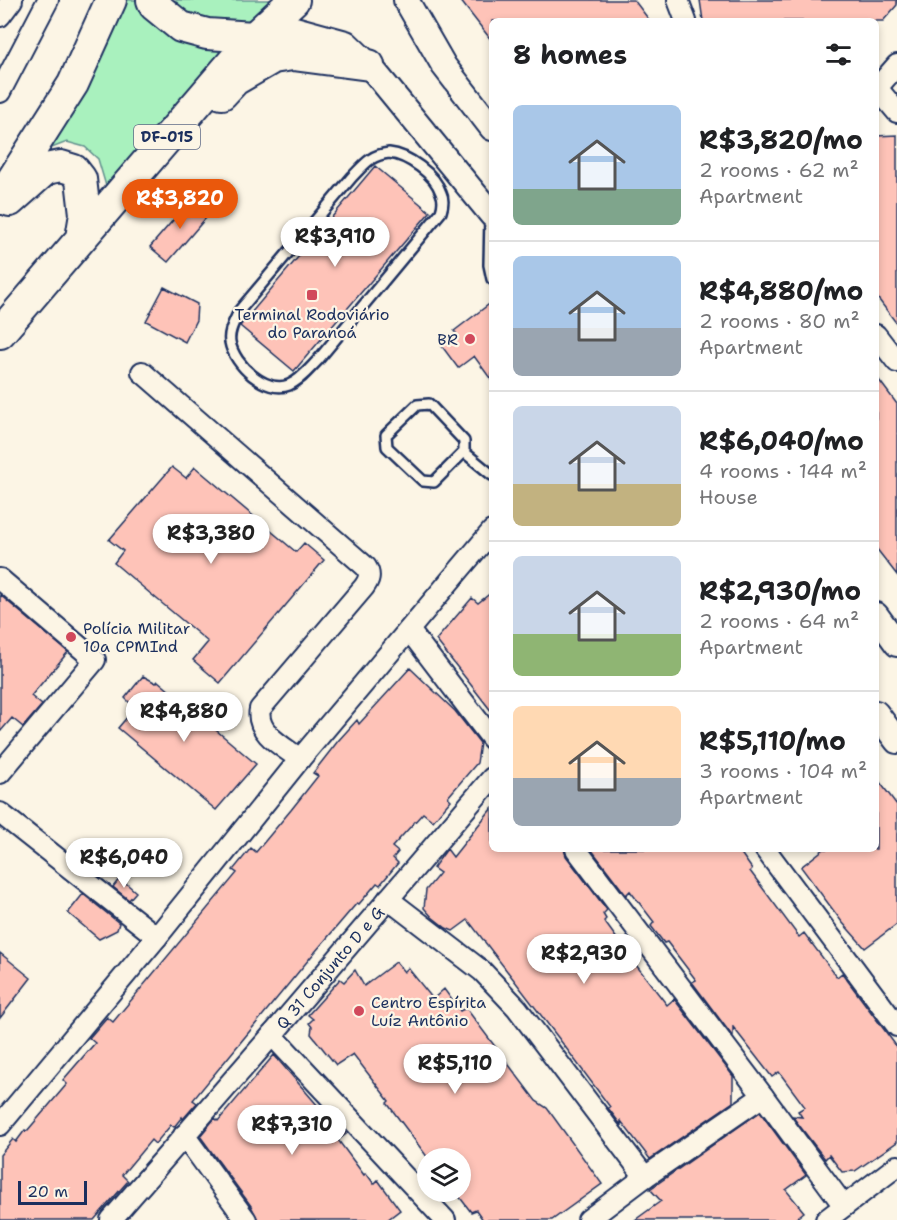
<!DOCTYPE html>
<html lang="en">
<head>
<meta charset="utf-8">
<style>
	:root { --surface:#fff; --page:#f6f6f6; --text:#202124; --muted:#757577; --line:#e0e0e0; --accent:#ea580c }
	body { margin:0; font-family:"Shantell Sans",sans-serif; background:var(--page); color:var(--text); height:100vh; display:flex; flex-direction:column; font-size:22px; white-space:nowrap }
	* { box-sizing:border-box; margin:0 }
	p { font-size:20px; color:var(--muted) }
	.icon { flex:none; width:33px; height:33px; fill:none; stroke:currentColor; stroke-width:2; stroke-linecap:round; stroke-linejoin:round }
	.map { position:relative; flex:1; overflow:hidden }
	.panel { position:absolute; left:489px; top:18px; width:390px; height:834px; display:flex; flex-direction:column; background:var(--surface); border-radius:9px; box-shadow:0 3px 9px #0003 }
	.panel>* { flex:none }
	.buttons { position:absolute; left:417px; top:1148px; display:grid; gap:12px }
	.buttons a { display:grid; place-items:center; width:54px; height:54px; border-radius:50%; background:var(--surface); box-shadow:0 3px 9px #0003; font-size:30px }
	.scale { position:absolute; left:18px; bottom:15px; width:69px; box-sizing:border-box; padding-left:6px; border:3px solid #1b2f5e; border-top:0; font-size:16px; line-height:21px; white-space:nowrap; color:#1b2f5e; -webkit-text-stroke:4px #fcf5e5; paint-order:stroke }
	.price { position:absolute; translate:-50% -51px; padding:0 14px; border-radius:21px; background:#fff; color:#222; font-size:20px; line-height:39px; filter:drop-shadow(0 2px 3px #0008) }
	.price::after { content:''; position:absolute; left:50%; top:36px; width:18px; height:14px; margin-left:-9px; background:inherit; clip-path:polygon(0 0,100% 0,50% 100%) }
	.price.current { background:var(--accent); color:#fff }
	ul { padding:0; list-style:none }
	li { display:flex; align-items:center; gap:18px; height:150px; padding:0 24px }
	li+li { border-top:2px solid var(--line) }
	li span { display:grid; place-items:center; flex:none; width:168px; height:120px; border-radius:9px; color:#555 }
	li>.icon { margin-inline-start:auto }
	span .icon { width:72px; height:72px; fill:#fffc; stroke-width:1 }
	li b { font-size:26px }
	h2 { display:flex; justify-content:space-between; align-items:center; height:72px; padding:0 24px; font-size:26px }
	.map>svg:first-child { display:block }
</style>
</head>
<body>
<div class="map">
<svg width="897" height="1220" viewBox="0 0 897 1220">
	<rect width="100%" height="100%" fill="#fcf5e5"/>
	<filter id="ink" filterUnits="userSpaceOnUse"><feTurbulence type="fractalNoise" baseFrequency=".0167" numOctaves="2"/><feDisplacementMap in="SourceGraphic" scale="12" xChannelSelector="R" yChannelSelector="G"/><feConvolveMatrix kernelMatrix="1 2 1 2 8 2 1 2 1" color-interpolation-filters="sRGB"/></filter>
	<g filter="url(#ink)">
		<path fill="#a9f1be" stroke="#62908e" stroke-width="1.5" d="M127,0h19l84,44 -124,142 -8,-27 -13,-12 -18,-5 -23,9z
			M163,0h123l-32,28 -45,-2z"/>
		<path fill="#fec3b8" stroke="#1b2f5e" stroke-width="1.5" d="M460,0h174l16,21h-158v20z
			M700,0h197v5l-14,16h-180z
			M897,135v189l-21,-28v-160z
			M375,166l55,46 -136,159 -54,-45z
			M193,197l18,15 -43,50 -18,-15z
			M164,287l33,17 -1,16 -11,22 -39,-21z
			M492,302v79l-18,-25 -16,12 -17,-23 15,-12 -2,-2z
			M876,376l21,28v171l-21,-27z
			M172,467l14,11 9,-11 101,85 8,-9 20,17 -104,123 -27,-23 15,-18 -94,-79 9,-12 -14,-11z
			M492,592v120l-56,-72 36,-42 6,5z
			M0,595l68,57 -37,44 11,9 -19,22 -11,-9 -12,14z
			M410,668l45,43 25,32 -3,20 -29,34 3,3 -18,21 -10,-8 -31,34 6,5 -5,6 5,5 -18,22 -3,-2 -18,21 -2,-1 -47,55 -117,142 4,3 -14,16 -1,-2 -8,10 -3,-2 -16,19 -4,-4 -29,35 6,6 -34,39h-94v-65l13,-16 3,3 9,-12 2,1 40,-47 -4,-4 32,-37 -6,-5 18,-21 6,5 124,-149 -4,-3 18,-22 5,4 35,-42 27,-34 -5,-3 25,-32 19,-21 2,4z
			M143,676l13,7 2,-2 98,83 -40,46 -98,-82 17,-20 -10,-10z
			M876,777l21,28v119l-32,24 -23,-26 -41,-55 23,-18h52z
			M492,808v41h72l2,7 41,54 -4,4 3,5 -2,2 32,44 31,40 7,-6 59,77v26l-83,57 -29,-38v4l-13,-17 2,-1 -50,-67 -92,-120 -15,11 -7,-3 -14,-11 -8,-9 2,-18 14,-17 -7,-5 14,-19 6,8z
			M591,849h147l14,20 -2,2 49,66 5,-4 33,44 5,-4 55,74v95l-42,29 -13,1 -13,-17 -4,4 -33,-43 10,1 -4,-6 7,-4 -26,-35 -7,5 -39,-50v10l-41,-55 4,-2 -29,-38 -3,1 -13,-17 3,-4 -24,-31 -4,4z
			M120,878l16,14 -7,8 -16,-13z
			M83,894l36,29 -2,7 -18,9 -31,-26z
			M0,953l31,25 -31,40z
			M396,962l8,10 4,-4 25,31 11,-10 16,22 6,-3 70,93 11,7 55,76 -50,36h-69l-7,-10 -5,2 -16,-21h5v-33h-32l-41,-55 2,-2 -36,-47 -17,11 -25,-31 1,-7 -3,-4 4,-4 -5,-4 32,-36 4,3 11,-12 9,16z
			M274,1055l51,59 3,-2 6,7 12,15 -8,6 26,35 2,-2 8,11 4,-4 22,30 -13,10h-129l-7,-14 -51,-70 15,-18 3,3z
			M760,1112l46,63 -20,15 18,22 -10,8h-159l26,-19 -11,-12z"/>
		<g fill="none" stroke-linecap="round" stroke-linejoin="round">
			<defs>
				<path id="service" d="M389,153c19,2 46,21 52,40 3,6 2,13 0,19l-123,148c-8,8 -17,20 -29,25 -23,9 -55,-20 -59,-43 -2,-11 5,-21 9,-31l113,-134c12,-12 18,-22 37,-24z
					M490,216l-1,49 3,14
					M464,452l-30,30 -11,-1 -36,-34 -1,-12 31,-30 12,-1 35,37v11l28,23"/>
				<g id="minor">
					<path d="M678,0l8,21"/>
					<path d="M0,16l12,-16"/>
					<path d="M877,88l20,24"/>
					<path d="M876,89l21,-24"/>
					<path d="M0,92l48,-92"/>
					<path d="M876,335l21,27"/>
					<path d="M142,372l224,195c5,8 3,13 -2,20l-104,122c-5,24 24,38 40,50"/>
					<path d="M0,579l95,81 -95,113"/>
					<path d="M409,630l83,109"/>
					<path d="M0,813l157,124"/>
					<path d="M576,849l187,247 81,110"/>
					<path d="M765,849l132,177"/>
					<path d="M388,899l94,72 35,37 128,169"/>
					<path d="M272,1035l173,185"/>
					<path d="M0,1125l157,-188 143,-178 192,-228"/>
					<path d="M184,1135l62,85"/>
					<path id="s1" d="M111,1220l161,-185 220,-257"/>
					<path d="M588,1220l57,-43 118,-81"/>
					<path d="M826,1220l71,-54"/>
				</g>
				<path id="tertiary" d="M406,0l38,66 48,62
					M254,37l41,-8 51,14 23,22 123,150
					M876,615l21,29
					M876,713l21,28"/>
				<path id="primary" d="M152,0l2,5 27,22 26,7 47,3
					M222,94l13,-14 38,-22 20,-3 76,10
					M0,199l73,-115 38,-84
					M10,201l36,-32 15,-3 13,4 7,9 4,35 -4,24
					M0,333l254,-296 40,-37"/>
			</defs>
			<use href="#service" stroke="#1b2f5e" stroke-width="14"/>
			<use href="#minor" stroke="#1b2f5e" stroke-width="24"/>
			<use href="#tertiary" stroke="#1b2f5e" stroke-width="28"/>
			<use href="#primary" stroke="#1b2f5e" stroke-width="34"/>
			<use href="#service" stroke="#fcf5e5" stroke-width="9"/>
			<use href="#minor" stroke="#fcf5e5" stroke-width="20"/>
			<use href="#tertiary" stroke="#fcf5e5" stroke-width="24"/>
			<use href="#primary" stroke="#fcf5e5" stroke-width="30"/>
		</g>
	</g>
	<g fill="#d1495b" stroke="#fcf5e5" stroke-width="2">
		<rect x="306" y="289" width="12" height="12" rx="3"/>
		<circle cx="470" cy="339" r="6"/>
		<circle cx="71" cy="637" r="6"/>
		<circle cx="359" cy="1011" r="6"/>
	</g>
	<g text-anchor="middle" stroke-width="4.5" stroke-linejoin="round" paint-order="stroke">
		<rect fill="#fcf5e5" stroke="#5e6a86" stroke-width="1.5" x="134" y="125" width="66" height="24" rx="4.5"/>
		<g font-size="15" font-weight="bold" fill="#1b2f5e">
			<text x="167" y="142">DF-015</text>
		</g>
		<g font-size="16" fill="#1b2f5e" stroke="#fcf5e5" text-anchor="start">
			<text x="312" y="320" text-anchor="middle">Terminal Rodoviário<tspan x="312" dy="18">do Paranoá</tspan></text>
			<text x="458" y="345" text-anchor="end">BR</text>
			<text x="83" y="634">Polícia Militar<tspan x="83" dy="18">10a CPMInd</tspan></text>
			<text x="371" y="1008">Centro Espírita<tspan x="371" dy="18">Luíz Antônio</tspan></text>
		</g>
		<g font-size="16" fill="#1b2f5e" stroke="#fcf5e5">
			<text dy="6" stroke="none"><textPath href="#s1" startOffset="334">Q 31 Conjunto D e G</textPath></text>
		</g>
	</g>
</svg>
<div class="buttons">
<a><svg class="icon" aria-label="layers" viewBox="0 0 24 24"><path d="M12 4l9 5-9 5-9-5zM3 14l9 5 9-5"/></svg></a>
</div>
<div class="scale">20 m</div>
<b class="price current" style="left:180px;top:230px">R$3,820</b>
<b class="price" style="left:335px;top:268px">R$3,910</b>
<b class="price" style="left:211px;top:565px">R$3,380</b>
<b class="price" style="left:184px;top:743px">R$4,880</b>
<b class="price" style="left:124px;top:889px">R$6,040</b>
<b class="price" style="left:584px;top:985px">R$2,930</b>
<b class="price" style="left:455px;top:1095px">R$5,110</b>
<b class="price" style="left:292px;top:1156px">R$7,310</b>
<section class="panel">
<h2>8 homes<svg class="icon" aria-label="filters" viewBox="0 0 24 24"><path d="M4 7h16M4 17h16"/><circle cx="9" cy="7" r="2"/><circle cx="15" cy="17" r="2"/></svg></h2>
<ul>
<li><span style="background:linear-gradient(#a9c7e8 70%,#7fa58c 0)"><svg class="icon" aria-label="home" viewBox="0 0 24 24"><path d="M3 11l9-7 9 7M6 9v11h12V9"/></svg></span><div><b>R$3,820/mo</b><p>2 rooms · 62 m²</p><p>Apartment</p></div></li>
<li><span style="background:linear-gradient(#a9c7e8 60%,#9aa5b1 0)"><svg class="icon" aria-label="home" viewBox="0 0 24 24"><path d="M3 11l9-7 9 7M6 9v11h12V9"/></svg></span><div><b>R$4,880/mo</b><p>2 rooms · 80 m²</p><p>Apartment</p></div></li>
<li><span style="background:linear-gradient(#c9d6e8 65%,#c2b280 0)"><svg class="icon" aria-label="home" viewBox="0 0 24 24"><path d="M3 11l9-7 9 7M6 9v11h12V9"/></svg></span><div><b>R$6,040/mo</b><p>4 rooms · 144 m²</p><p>House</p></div></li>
<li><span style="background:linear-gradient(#c9d6e8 65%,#8fb573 0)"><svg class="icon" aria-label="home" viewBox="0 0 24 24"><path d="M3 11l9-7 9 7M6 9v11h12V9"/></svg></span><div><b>R$2,930/mo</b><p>2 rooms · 64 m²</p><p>Apartment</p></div></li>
<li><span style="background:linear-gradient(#ffd9b3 60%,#9aa5b1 0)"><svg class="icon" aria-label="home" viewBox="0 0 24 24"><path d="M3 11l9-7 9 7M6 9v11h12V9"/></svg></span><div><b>R$5,110/mo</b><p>3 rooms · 104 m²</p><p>Apartment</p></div></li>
</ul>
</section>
</div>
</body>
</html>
